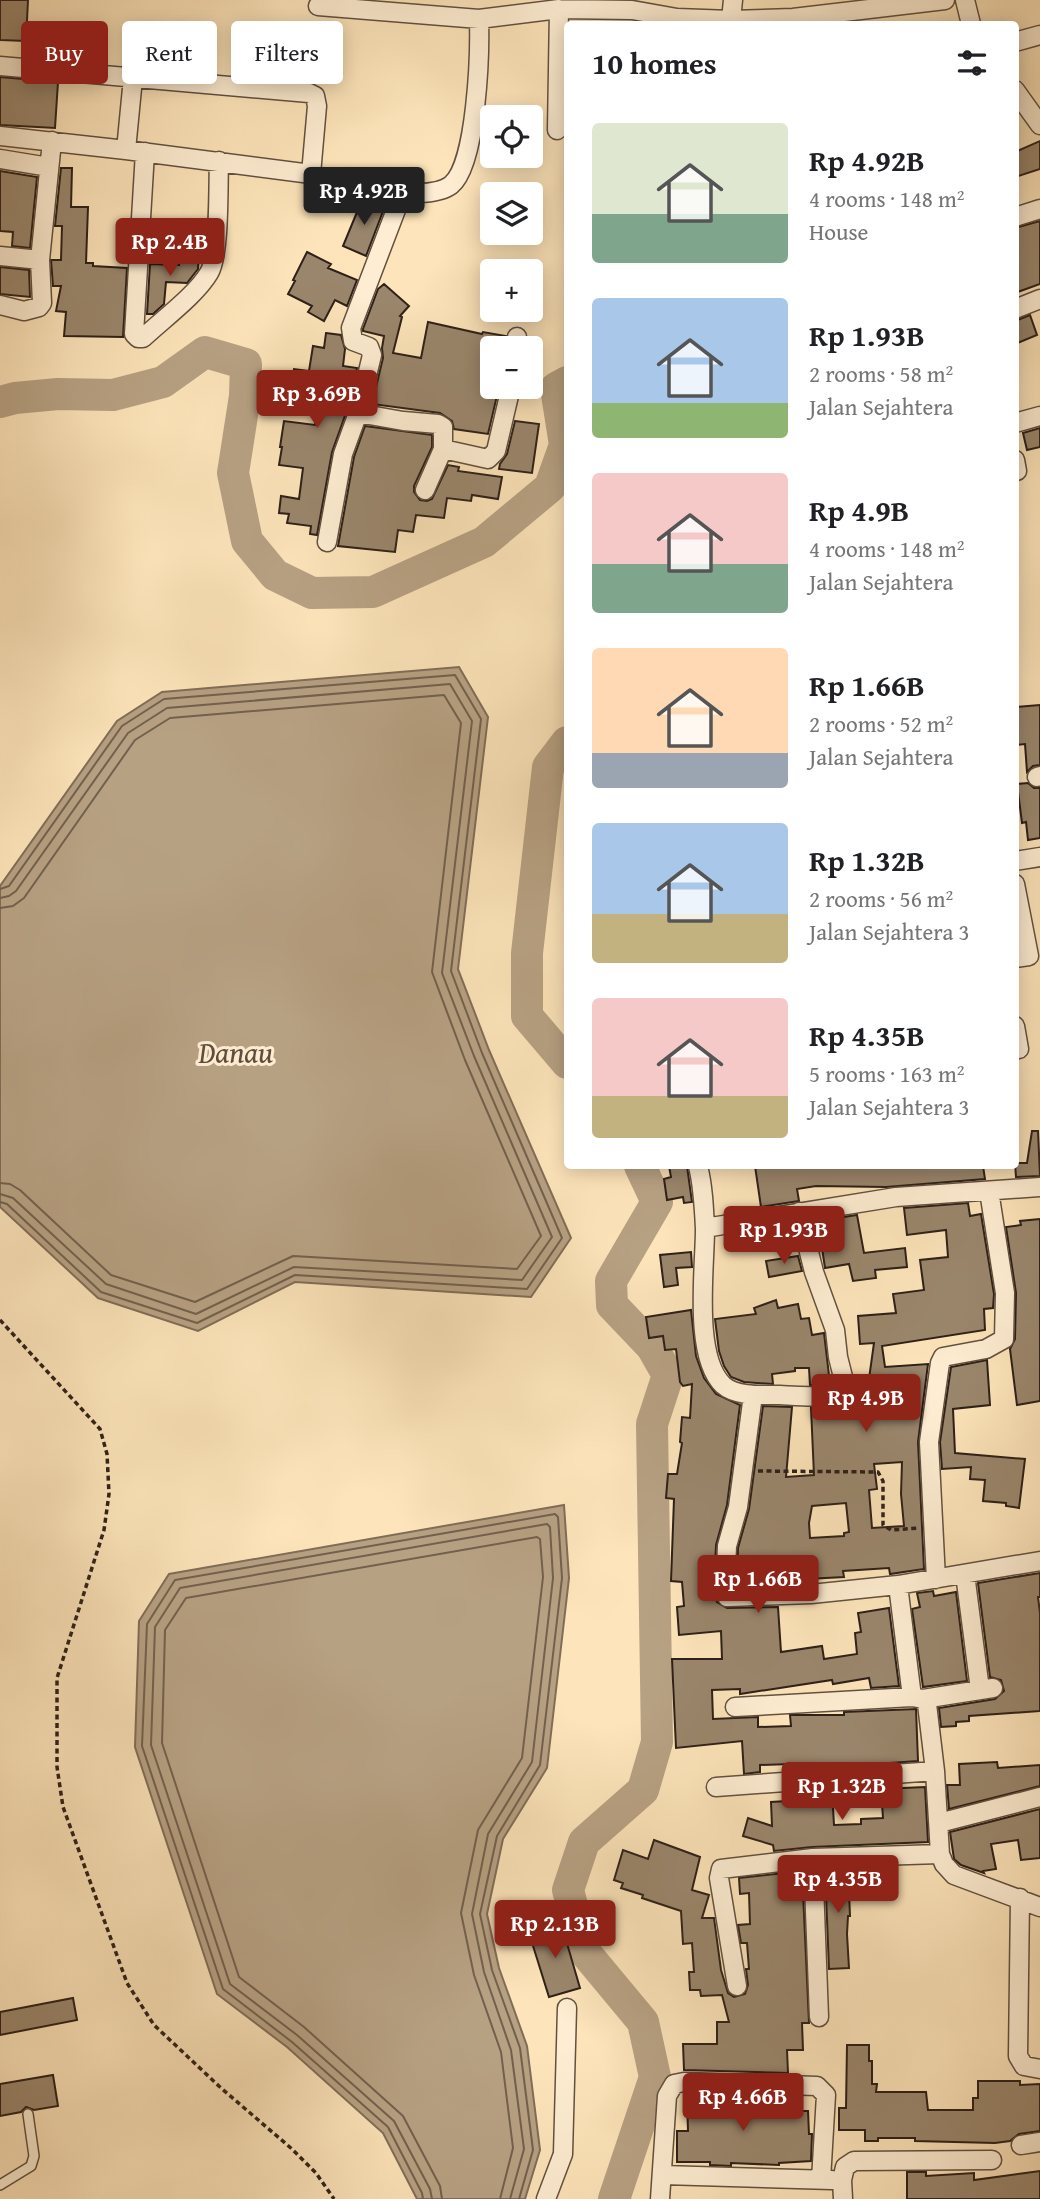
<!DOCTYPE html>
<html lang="en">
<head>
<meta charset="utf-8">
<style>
	:root { --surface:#fff; --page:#f2f2f2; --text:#202124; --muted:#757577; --accent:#8f2418 }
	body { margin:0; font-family:"Gentium Book Plus",serif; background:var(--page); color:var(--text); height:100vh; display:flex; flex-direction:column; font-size:26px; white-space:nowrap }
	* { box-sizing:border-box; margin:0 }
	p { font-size:23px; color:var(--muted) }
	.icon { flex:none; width:38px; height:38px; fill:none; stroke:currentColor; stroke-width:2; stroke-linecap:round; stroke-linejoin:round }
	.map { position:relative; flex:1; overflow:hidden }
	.panel { position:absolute; left:564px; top:21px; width:455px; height:1148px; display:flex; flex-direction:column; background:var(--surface); border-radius:7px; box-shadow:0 4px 18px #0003 }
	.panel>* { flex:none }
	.top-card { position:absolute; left:21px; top:21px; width:438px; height:63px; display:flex; gap:14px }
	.controls { position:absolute; left:480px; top:105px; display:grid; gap:14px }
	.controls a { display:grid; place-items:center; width:63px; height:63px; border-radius:7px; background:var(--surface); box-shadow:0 4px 18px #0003; font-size:35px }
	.price { position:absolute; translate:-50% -60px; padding:0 16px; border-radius:7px; background:var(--accent); color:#fff; font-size:23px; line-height:46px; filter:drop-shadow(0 2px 4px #0008) }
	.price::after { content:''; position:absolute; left:50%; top:42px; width:21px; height:16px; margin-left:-10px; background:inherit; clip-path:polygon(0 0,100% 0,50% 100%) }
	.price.on { background:#222; color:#fff }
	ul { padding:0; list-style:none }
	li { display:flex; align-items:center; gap:21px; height:175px; padding:0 28px }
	li span { display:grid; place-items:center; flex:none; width:196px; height:140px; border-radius:7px; color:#555 }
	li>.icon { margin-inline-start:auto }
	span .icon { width:84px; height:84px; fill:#fffc; stroke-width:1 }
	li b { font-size:30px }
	h2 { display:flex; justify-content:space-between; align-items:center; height:84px; padding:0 28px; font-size:30px }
	.tag { padding:0 24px; border-radius:7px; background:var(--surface); box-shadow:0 4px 18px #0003; font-size:24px; line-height:63px }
	.tag.on { background:var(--accent); color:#fff }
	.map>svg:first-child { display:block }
</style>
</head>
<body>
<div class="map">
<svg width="1040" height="2199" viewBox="0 0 1040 2199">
	<rect width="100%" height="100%" fill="#fde4ba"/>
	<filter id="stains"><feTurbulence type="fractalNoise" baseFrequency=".00286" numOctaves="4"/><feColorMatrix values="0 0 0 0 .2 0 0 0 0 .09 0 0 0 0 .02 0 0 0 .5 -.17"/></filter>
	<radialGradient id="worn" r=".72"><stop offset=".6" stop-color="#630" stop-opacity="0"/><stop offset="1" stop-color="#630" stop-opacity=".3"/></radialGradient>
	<path fill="#b7a183" stroke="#806d58" stroke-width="2" d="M4,390l46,4 -35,4 -15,4v-10z
		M459,667l29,50 -30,252 31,81 82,188 -40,59 -236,-15 -97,49 -100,-33 -98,-91v-321l117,-165 45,-29z
		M564,1505l5,73 -22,190 -44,71 -16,75 12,54 28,78 13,104 -15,49h-108l-34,-66 -96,-86 -70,-53 -82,-247 4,-126 30,-47z"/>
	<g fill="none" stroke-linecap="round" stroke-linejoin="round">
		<path stroke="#72604e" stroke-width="2" d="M0,889l9,-3 113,-160 42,-27 291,-24 26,44 -30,252 31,82 80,185 -35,51 -232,-14 -98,48 -96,-31 -94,-88 -7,-2
			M0,898l9,-2 7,-5 112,-158 39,-25 283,-24 22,37 -30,252 32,83 78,181 -30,43 -228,-13 -98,47 -90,-30 -93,-86 -13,-4
			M0,908l13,-2 11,-8 111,-158 35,-22 274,-23 17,28 -29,249 33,88 76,176 -24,33 -224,-13 -98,46 -84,-27 -91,-85 -10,-6 -10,-1
			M423,2199l-1,-6 -34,-66 -96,-85 -69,-53 -81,-243 5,-122 28,-44 380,-66 3,3 4,61 -22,187 -43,71 -17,78 12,56 28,78 13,102 -14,49
			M432,2199l-2,-10 -36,-68 -97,-86 -67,-51 -79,-239 4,-118 25,-39 367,-64 3,3 3,51 -21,184 -44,72 -16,80 12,58 27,78 13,99 -14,50
			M442,2199l-2,-13 -37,-70 -99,-89 -65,-50 -77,-234 3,-113 21,-32 351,-61 3,2 3,38 -21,181 -44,72 -17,83 13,62 27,77 12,96 -13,51"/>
		<path stroke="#b7a183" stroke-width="32" d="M0,402l15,-4 43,-4 55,1 50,-13 42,-30 41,12 -1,32 -12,77 14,68 28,34 37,18 61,-1 111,-50 66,-55 15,-42 -9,-57 11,-6
			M567,742l-19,25 -21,186v63l40,47
			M614,2199l41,-122 -12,-55 -59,-71 -16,-61 16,-48 59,-52 14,-48 -5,-318 16,-49 -16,-28 -40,-42 -1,-24 46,-79 -17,-36"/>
	</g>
	<path fill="#9a866c" stroke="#2e2018" stroke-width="2" fill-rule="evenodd" d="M0,0h28l-2,41 -26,-1z
		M0,77l58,5 -3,46 -55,-3z
		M1040,141v28l-25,8v-25z
		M61,168h11l-1,39h17l-2,56h7v3l34,2 -4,69 -59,-1 2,-24 -10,-1 5,-25h-8l-2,-26h10l1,-34h-7z
		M0,171l37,6 -7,71 -18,-2 1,-14 -13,-1z
		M362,200l23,6 -19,50 -23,-10z
		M1040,221v63l-25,9v-65z
		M179,251l20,2 -1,16 -11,14 -21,-1 -2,22 -11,10h-6l3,-50 29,1z
		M307,252l24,12 -3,4 29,12 -10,26 -12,-6 -11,21 -16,-9 4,-6 -24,-12 7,-13 -2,-1z
		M0,267l29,3 1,27 -30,-3z
		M384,284l25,22 -9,10 2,1 -9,36 28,5 7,-36 54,12 1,-2 23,4v12h-14v39h7l-11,47 -34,-5 -2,-8 -12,-8 -68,-9 11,-46 -1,-10 2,-12 -21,-5v-2l15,-40z
		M1030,315l7,20 -22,9v-23z
		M326,333l15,2 4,14 -2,17 14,2 -10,42 -15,42 -15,83 -7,-1 1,-8 -24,-3 2,-9 -10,-1 2,-17 18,3 4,-31 -24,-3 3,-18h-2l4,-26 31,4 4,-32 -28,-3 3,-21 15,2 4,-25 11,2z
		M273,388l19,3 -3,22 -20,-3z
		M515,421l24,3 -7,49 -33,-4 1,-5 7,-10z
		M365,426l67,9v12l-18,39v6l6,8 7,1 5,-2 16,-34 11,2 -1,4 44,6 -4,22 -26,-4 -1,6 -24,-3 -3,20 -28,-3 -3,17 -15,-2 -3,22 -57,-6 16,-89z
		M1040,428v19l-13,3 -4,-17z
		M1040,705v60l-7,1 -6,6 -2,-28 -10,1v-38z
		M1028,783l6,5h6v50l-12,2 -2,-18 -4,1 -5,-39z
		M1032,1131h6l2,45 -24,1 -1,-14h12z
		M669,1166h18l5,36 -8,1 -1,-6 -16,3 -3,-21 7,-2z
		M755,1166h228l2,13 -99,8 -70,-1 -19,3 2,12 -38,6z
		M968,1203l2,13 11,-2 13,80 -1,14 -9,1 1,21 -103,16 3,21 43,-3 -10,78 6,127 -34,5 -1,-6 -46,3 1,6 -37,2v4l-70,2 1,-37 11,-39 14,-103 29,1 -6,70 28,-2 -3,-67 30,-3 7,-6 9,-1 1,-13 10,1 6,-43 -14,1 -2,-28 38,-3 -3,-19 31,-4 -4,-30 28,-3 -2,-27 -39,5 -3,-27zM902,1462l-1,32 3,32 -32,2 -3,-38 8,-1 -3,-25zM846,1503l3,29 -5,1v3l-34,2 -1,-15 3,-17z
		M857,1215l7,38 41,-5 2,19 -32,3 1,8 -23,3 -4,-17 -24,4 -7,-47z
		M1040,1219v182l-23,4 -7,-56 5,-10 1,-46 -10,-66 15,-2 -1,-4z
		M691,1252l1,15 -16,1 2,17 -14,2 -4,-32z
		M798,1256l4,15 -33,6 -3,-16z
		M776,1300l2,8 20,-4 3,15 8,-1 3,17 12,-2 6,51 -20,1 -1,-17h-14v3l-23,3 1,10 -29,-2 -13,-5 -7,-11 -5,-15 -4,-32 41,-5 -2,-6z
		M691,1310l5,46 8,22 12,16 24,11 -13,100 -11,40 -2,48 3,9 10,6 51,-1 3,45 41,-6 2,13 33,-5 -2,-21 6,-1 -3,-19 31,-5 10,78 -28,2 -2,-10 -36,6 -1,-4 -92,14v-5l-28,1 1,29 45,-2v10l33,-1 -1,-11h54v-3l72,-3 2,52 -127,9v-6l-31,1v7l-16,2 -2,-33 -66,7 -4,-89h50l-1,-28 -42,4 -2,-28 7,-1 -2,-24 -11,-1 3,-82 -8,-1 2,-24h9l5,-31 -2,-1 2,-25 8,1 2,-34 -9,2 -3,-4 -4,-33 -11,1 -2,-14 -14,2 -3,-21z
		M987,1360l3,45 -37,4 2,44 70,6 -6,49 -13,-2v-3l-23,-2 2,-21 -15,-1 1,-12 -29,2 -2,-27 11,-75z
		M1040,1573v24h-2l2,16v98l-71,5v5l-13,1v4l-15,1 -2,-19 56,-9 9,-8 -3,-11 -11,-3 -12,-94z
		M933,1591l1,5 22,-4 11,89 -44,6 -11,-78 8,-2 -3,-14z
		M997,1762l1,6 42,-3v21l-91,23 -2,-24h13l-1,-21z
		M925,1787l3,55 -116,5 -38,4 -1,-6 -30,-9 5,-18 24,8 -1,-24 17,-1v-4h4v-4l40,-3 2,35 27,-1v-5l22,-1 -2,-29z
		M1040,1809v49l-19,2 -3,-20 -27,4 5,25 -13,2 1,2 -23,-8 -7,-6 -4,-27z
		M654,1840l46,17 -8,33 17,5 -7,23h12l7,52 7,23 6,4 11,-3 3,-9 -2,-16h3l-2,-26h-6l-3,-18 12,-1 -1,-31 -9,1 -1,-16 63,-7 7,152h-7l1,27h-16l1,23 -104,-3 -1,-26h34v-22h12l-7,-27 -21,1 -1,-6h-10l-1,-18h5l-2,-29 -9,1 -2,-33 -39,-13 1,-3 -22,-7 2,-5 -9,-3 9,-30 25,9z
		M852,1868l1,25h-4l1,23h-2l-1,18 2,34 -20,1 -4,-100z
		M561,1923l19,65 -31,9 -20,-64z
		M73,1998l4,22 -77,15v-23z
		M847,2045h22v16h3v23h5l-1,8h50l2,18h45v-12h5v-17h42v4l20,-1v47l-21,3 -9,7 -15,2 -80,-2v-3h-37v3h-13v-11h-26v-22h7z
		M53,2075l5,31 -24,4 -8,-3 -5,5 -21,4v-32z
		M712,2094l37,1v6h34v10h25l1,23h3l-1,27 -32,2v2l-48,-2v3l-21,-1v-3h-33v-31h11l-1,-32h25z
		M1040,2171v28h-133v-27h19v4l48,-3v7z"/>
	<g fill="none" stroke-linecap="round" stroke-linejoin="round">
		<defs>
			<path id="lane" d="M0,2185l31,-19 3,-10 -6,-42"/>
			<path id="street" d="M965,0l6,24
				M318,6l161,13 80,-10 73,1 45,8 54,2 62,-2 152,-18
				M731,20l2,-20
				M1015,42l25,-7
				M0,66l309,27 6,3 2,10 -6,68
				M1015,90l25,35
				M557,130l2,-121
				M0,136l126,14 185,24c23,12 47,14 72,17 17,3 54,5 68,-6 26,-21 29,-133 28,-166
				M126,150l7,-72
				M145,152l-11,182 4,4h5c19,-18 53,-43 66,-65 11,-18 9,-87 10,-112
				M0,159l49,8
				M1015,217l25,-8
				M0,256l40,4
				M0,305l24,6 15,-4 3,-4 -2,-43 12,-119
				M1015,309l25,-10
				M517,337v11
				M358,413l45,8 35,3 5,3v22l-18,41
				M1015,423l25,-7
				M443,449l45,10 8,-8 15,-64
				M1015,460l2,11
				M327,542l16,-88 15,-41 14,-58 -3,-8 -16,-6 -2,-13 51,-134
				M1037,777l3,-1
				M1015,861l25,-4
				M1015,884l14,72 -14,2
				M1015,1026l4,23
				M698,1166c5,20 6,41 7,63 0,39 -12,127 18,156 13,12 40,10 57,10 19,1 39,3 58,-1l6,-13 -6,-24 -3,-27 -21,-58 -15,-60
				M705,1228l191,-31 144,-10
				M753,1395l-15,112 -11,39 -2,47 2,4 84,-3 87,-9 142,-24
				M965,1574l14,108
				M936,1579l-7,-137 11,-79 3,-6 43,-8 18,-10 1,-46 -16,-102
				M898,1585l14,112 11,2 4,5 8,67 5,83 4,10 10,11 86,32
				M923,1699l70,-11
				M735,1707l177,-10
				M716,1787l219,-16
				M939,1823l101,-26
				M813,1858l6,159
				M1020,1898l-2,158 6,10 16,3
				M737,1986l-18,-108 2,-9 92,-11 127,-4
				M1021,2145l19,-3
				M663,2175l169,5
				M546,2199l17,-45 4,-146
				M660,2199l7,-103 7,-12 10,-2 133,4 9,9 -5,85
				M843,2199l-1,-19 3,-13 9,-6 138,-1"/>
		</defs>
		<use href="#lane" stroke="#625140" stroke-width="12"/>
		<use href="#street" stroke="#625140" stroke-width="21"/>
		<path stroke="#2e2018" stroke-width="3.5" stroke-dasharray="5 3.5" stroke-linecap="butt" d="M0,1320l100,109 7,25 2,40 -5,36 -47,148v89l6,40 64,176 27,42 67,63 71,61 24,24 18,26
			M758,1471l120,1 5,9v44l8,5 28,-2"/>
		<use href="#lane" stroke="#feedd2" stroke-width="9"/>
		<use href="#street" stroke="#feedd2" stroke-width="18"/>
	</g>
	<g text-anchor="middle" stroke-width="6" stroke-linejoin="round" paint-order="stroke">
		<g font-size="30" font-style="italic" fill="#5e4d3d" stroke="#feedd2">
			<text x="236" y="1063">Danau</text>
		</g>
	</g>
	<rect width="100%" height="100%" filter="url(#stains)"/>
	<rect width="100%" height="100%" fill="url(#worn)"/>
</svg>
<div class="controls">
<a><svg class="icon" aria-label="locate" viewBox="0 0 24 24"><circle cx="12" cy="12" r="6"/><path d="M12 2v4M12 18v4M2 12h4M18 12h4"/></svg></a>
<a><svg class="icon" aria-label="layers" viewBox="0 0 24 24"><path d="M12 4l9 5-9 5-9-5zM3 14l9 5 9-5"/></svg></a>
<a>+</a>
<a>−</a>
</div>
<b class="price on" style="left:364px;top:227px">Rp 4.92B</b>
<b class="price" style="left:170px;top:278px">Rp 2.4B</b>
<b class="price" style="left:317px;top:430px">Rp 3.69B</b>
<b class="price" style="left:784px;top:1266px">Rp 1.93B</b>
<b class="price" style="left:866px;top:1434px">Rp 4.9B</b>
<b class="price" style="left:758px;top:1615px">Rp 1.66B</b>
<b class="price" style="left:842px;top:1822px">Rp 1.32B</b>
<b class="price" style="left:838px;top:1915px">Rp 4.35B</b>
<b class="price" style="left:555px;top:1960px">Rp 2.13B</b>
<b class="price" style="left:743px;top:2133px">Rp 4.66B</b>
<div class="top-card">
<a class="tag on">Buy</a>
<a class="tag">Rent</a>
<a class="tag">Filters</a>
</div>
<section class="panel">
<h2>10 homes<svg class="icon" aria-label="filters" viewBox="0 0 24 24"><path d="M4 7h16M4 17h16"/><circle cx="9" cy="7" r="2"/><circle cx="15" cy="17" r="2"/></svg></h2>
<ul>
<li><span style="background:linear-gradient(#dfe7d0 65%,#7fa58c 0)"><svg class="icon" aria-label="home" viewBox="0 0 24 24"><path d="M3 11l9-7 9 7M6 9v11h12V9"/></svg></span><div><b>Rp 4.92B</b><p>4 rooms · 148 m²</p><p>House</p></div></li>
<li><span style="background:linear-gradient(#a9c7e8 75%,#8fb573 0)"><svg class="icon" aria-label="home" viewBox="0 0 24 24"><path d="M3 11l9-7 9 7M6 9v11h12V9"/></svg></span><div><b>Rp 1.93B</b><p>2 rooms · 58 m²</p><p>Jalan Sejahtera</p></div></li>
<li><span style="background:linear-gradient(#f6c9c9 65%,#7fa58c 0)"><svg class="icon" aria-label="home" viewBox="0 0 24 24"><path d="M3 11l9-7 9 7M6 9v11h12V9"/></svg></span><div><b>Rp 4.9B</b><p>4 rooms · 148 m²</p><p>Jalan Sejahtera</p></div></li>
<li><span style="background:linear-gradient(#ffd9b3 75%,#9aa5b1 0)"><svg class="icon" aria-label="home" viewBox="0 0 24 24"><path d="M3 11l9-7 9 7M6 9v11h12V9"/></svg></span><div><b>Rp 1.66B</b><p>2 rooms · 52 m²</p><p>Jalan Sejahtera</p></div></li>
<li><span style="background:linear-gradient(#a9c7e8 65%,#c2b280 0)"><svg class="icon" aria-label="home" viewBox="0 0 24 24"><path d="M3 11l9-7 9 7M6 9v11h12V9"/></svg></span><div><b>Rp 1.32B</b><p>2 rooms · 56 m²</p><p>Jalan Sejahtera 3</p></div></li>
<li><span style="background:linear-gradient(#f6c9c9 70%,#c2b280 0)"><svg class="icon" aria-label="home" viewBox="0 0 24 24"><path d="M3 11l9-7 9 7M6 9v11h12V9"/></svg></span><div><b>Rp 4.35B</b><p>5 rooms · 163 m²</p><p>Jalan Sejahtera 3</p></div></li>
</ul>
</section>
</div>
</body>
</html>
